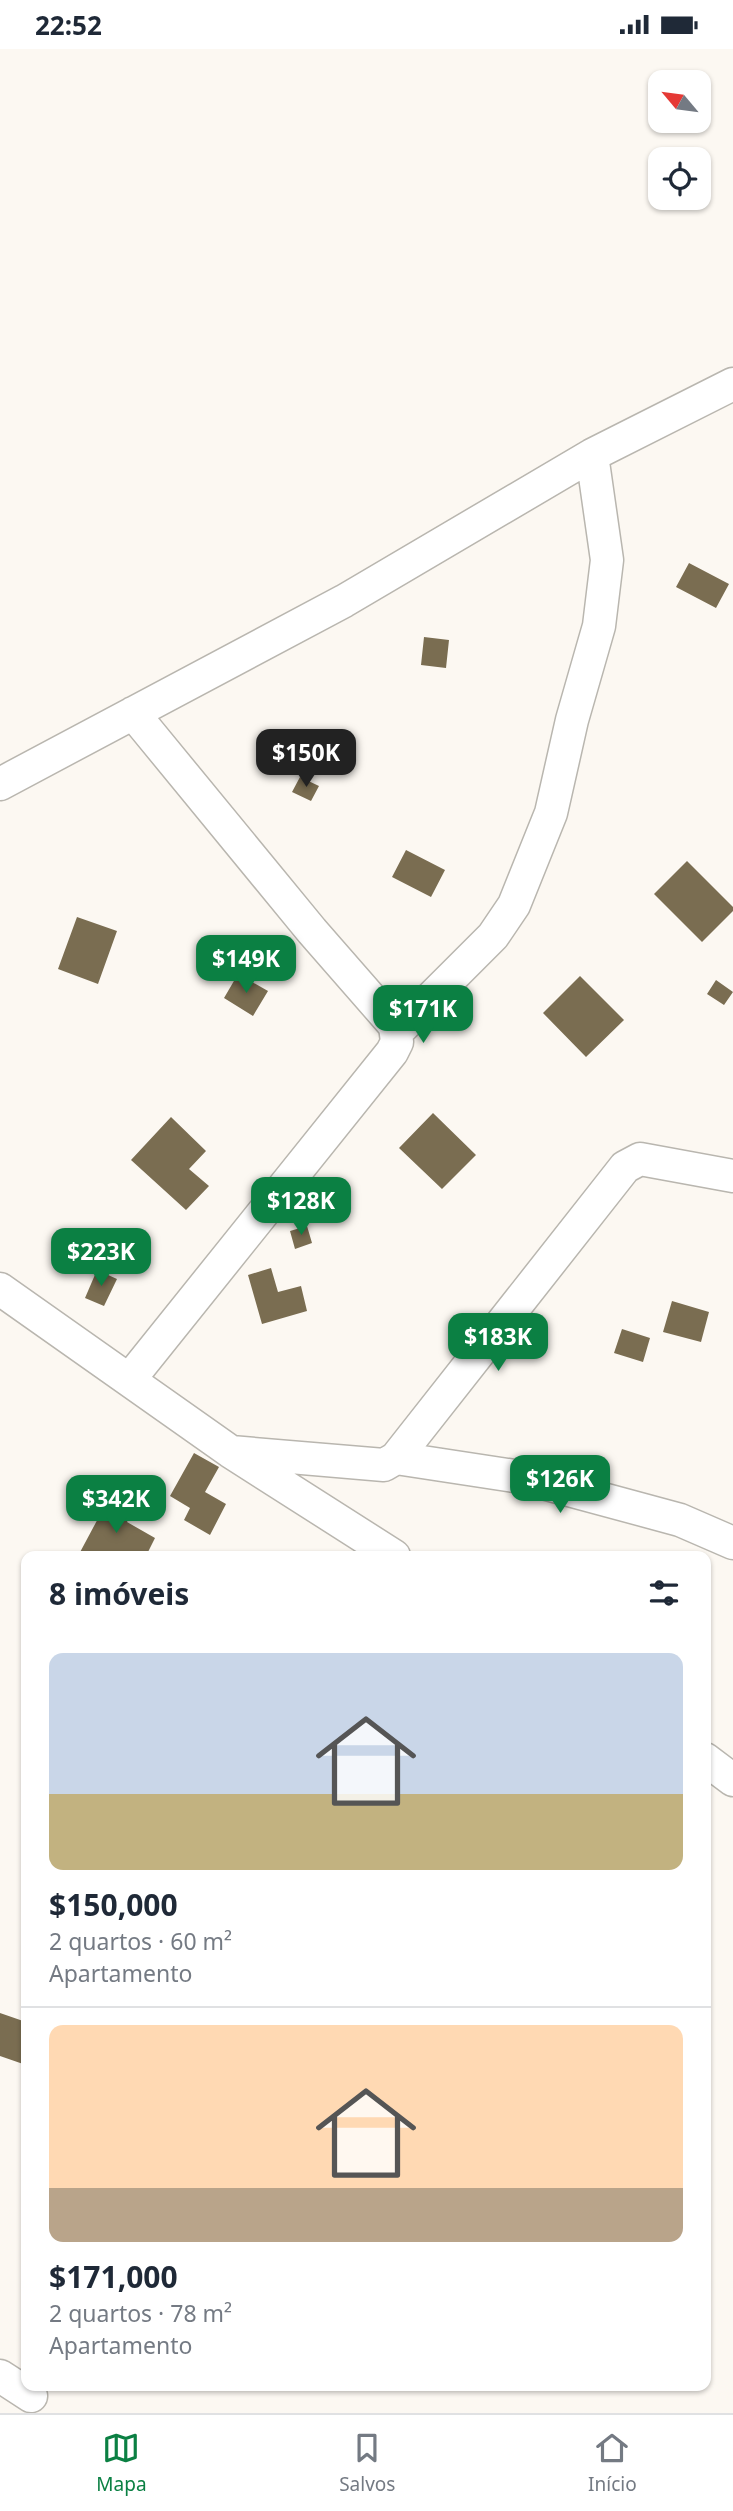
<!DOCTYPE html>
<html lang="pt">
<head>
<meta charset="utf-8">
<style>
	:root { --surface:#fff; --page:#f2f2f3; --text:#1f2937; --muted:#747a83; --line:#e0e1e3; --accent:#0b8043 }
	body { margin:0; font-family:"Noto Sans",sans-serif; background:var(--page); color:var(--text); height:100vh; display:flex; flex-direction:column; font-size:26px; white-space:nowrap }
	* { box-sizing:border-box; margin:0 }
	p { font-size:23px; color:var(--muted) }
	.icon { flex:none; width:38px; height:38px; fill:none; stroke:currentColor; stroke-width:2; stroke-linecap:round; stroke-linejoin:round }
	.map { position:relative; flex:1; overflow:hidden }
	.drawer { position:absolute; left:21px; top:1502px; width:690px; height:840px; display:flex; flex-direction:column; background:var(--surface); border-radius:14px; box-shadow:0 2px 5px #0004 }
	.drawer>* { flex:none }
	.needle { width:46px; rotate:299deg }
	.controls { position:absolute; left:648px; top:21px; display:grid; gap:14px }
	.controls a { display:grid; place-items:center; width:63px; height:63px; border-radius:14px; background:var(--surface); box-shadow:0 2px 5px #0004; font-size:35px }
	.price { position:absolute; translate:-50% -60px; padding:0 16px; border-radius:14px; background:var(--accent); color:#fff; font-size:23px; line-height:46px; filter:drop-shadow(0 2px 4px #0008) }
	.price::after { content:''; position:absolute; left:50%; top:42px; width:21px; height:16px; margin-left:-10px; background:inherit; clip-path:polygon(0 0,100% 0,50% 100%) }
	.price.current { background:#222; color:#fff }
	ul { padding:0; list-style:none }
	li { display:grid; align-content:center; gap:14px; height:371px; padding:0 28px }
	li+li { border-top:2px solid var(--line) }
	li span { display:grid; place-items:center; height:217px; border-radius:14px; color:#555 }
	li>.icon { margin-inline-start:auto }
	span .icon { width:126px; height:126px; fill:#fffc; stroke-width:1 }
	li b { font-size:30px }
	h2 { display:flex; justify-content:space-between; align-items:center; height:84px; padding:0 28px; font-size:30px }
	.status { display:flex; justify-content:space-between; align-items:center; height:49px; padding:0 35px; background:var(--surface); direction:ltr }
	.status svg { height:19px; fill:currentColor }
	.dock { display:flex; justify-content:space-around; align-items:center; height:98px; border-top:2px solid var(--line); background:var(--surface); font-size:19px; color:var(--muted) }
	.dock a { display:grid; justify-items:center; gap:4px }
	.dock .current { color:var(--accent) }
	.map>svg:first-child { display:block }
</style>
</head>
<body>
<div class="status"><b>22:52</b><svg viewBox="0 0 49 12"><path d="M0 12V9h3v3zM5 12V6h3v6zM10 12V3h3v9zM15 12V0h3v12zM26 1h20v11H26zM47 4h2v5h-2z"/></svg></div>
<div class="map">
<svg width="733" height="2364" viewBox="0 0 733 2364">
	<rect width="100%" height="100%" fill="#fcf8f2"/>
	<path fill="#7a6d51" d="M689,514l40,21 -13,24 -40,-21z
		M424,588l25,3 -3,28 -25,-3z
		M300,728l19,9 -8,15 -19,-9z
		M406,801l39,20 -14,27 -39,-20z
		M687,812l46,46v4l-31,31 -48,-48z
		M77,868l40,14 -19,53 -40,-15z
		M238,925l30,17 -15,25 -29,-18z
		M580,927l44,44 -38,37 -43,-44z
		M716,931l17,12 -9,13 -17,-11z
		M433,1064l43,42 -34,34 -43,-41z
		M171,1068l35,34 -17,18 20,17 -23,24 -55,-50z
		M307,1177l5,17 -17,6 -5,-18z
		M271,1219l7,24 23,-6 6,25 -45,13 -14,-49z
		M97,1221l20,9 -13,27 -19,-8z
		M672,1252l37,11 -8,30 -38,-10z
		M622,1280l28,9 -7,24 -29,-9z
		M194,1404l25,14 -14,25 21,12 -16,31 -26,-15 6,-12 -20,-12z
		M109,1449l24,13 -6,11 28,16 -9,18h-68z
		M0,1964l26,9v43l-26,-9z"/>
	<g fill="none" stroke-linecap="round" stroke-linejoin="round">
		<defs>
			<path id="minor" d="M0,735l344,-183 248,-146 141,-71
				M396,984l97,-97 21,-31 37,-92 21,-93 27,-94 8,-66 -15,-105
				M0,1240l231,163 163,104
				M129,1331l263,-328 5,-10 -2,-16 -83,-95 -179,-218
				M231,1403l153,13 12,-7 229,-291 15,-8 93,17
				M396,1409l125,19 159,43 53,23
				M705,1710l28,21
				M0,2327l31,20"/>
		</defs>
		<use href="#minor" stroke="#b9b6af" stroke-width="35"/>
		<use href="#minor" stroke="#fff" stroke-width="32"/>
	</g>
</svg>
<div class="controls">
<a><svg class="needle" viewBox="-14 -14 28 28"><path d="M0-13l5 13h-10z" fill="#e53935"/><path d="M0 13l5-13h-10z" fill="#747a83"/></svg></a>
<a><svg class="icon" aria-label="locate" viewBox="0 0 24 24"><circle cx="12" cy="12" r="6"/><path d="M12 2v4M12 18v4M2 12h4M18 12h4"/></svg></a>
</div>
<b class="price current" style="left:306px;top:740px">$150K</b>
<b class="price" style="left:246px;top:946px">$149K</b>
<b class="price" style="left:423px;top:996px">$171K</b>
<b class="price" style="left:301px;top:1188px">$128K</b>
<b class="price" style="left:101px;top:1239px">$223K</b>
<b class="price" style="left:498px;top:1324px">$183K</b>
<b class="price" style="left:560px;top:1466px">$126K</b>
<b class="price" style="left:116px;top:1486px">$342K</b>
<section class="drawer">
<h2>8 imóveis<svg class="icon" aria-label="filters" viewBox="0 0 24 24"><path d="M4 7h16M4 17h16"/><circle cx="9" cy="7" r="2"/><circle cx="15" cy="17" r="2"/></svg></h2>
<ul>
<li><span style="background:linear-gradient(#c9d6e8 65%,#c2b280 0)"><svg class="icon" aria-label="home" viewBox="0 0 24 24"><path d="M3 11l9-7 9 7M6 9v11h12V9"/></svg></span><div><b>$150,000</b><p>2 quartos · 60 m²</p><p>Apartamento</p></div></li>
<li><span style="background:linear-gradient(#ffd9b3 75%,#b9a48a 0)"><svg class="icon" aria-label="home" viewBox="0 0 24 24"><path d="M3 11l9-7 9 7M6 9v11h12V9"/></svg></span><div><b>$171,000</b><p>2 quartos · 78 m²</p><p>Apartamento</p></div></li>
</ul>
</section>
</div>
<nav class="dock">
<a class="current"><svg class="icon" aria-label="map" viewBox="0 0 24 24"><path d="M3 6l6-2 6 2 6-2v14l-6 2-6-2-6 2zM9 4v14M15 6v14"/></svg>Mapa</a>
<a><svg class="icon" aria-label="saved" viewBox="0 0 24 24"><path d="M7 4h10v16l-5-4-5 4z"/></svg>Salvos</a>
<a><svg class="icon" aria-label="home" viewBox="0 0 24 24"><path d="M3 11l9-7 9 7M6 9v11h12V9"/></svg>Início</a>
</nav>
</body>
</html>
